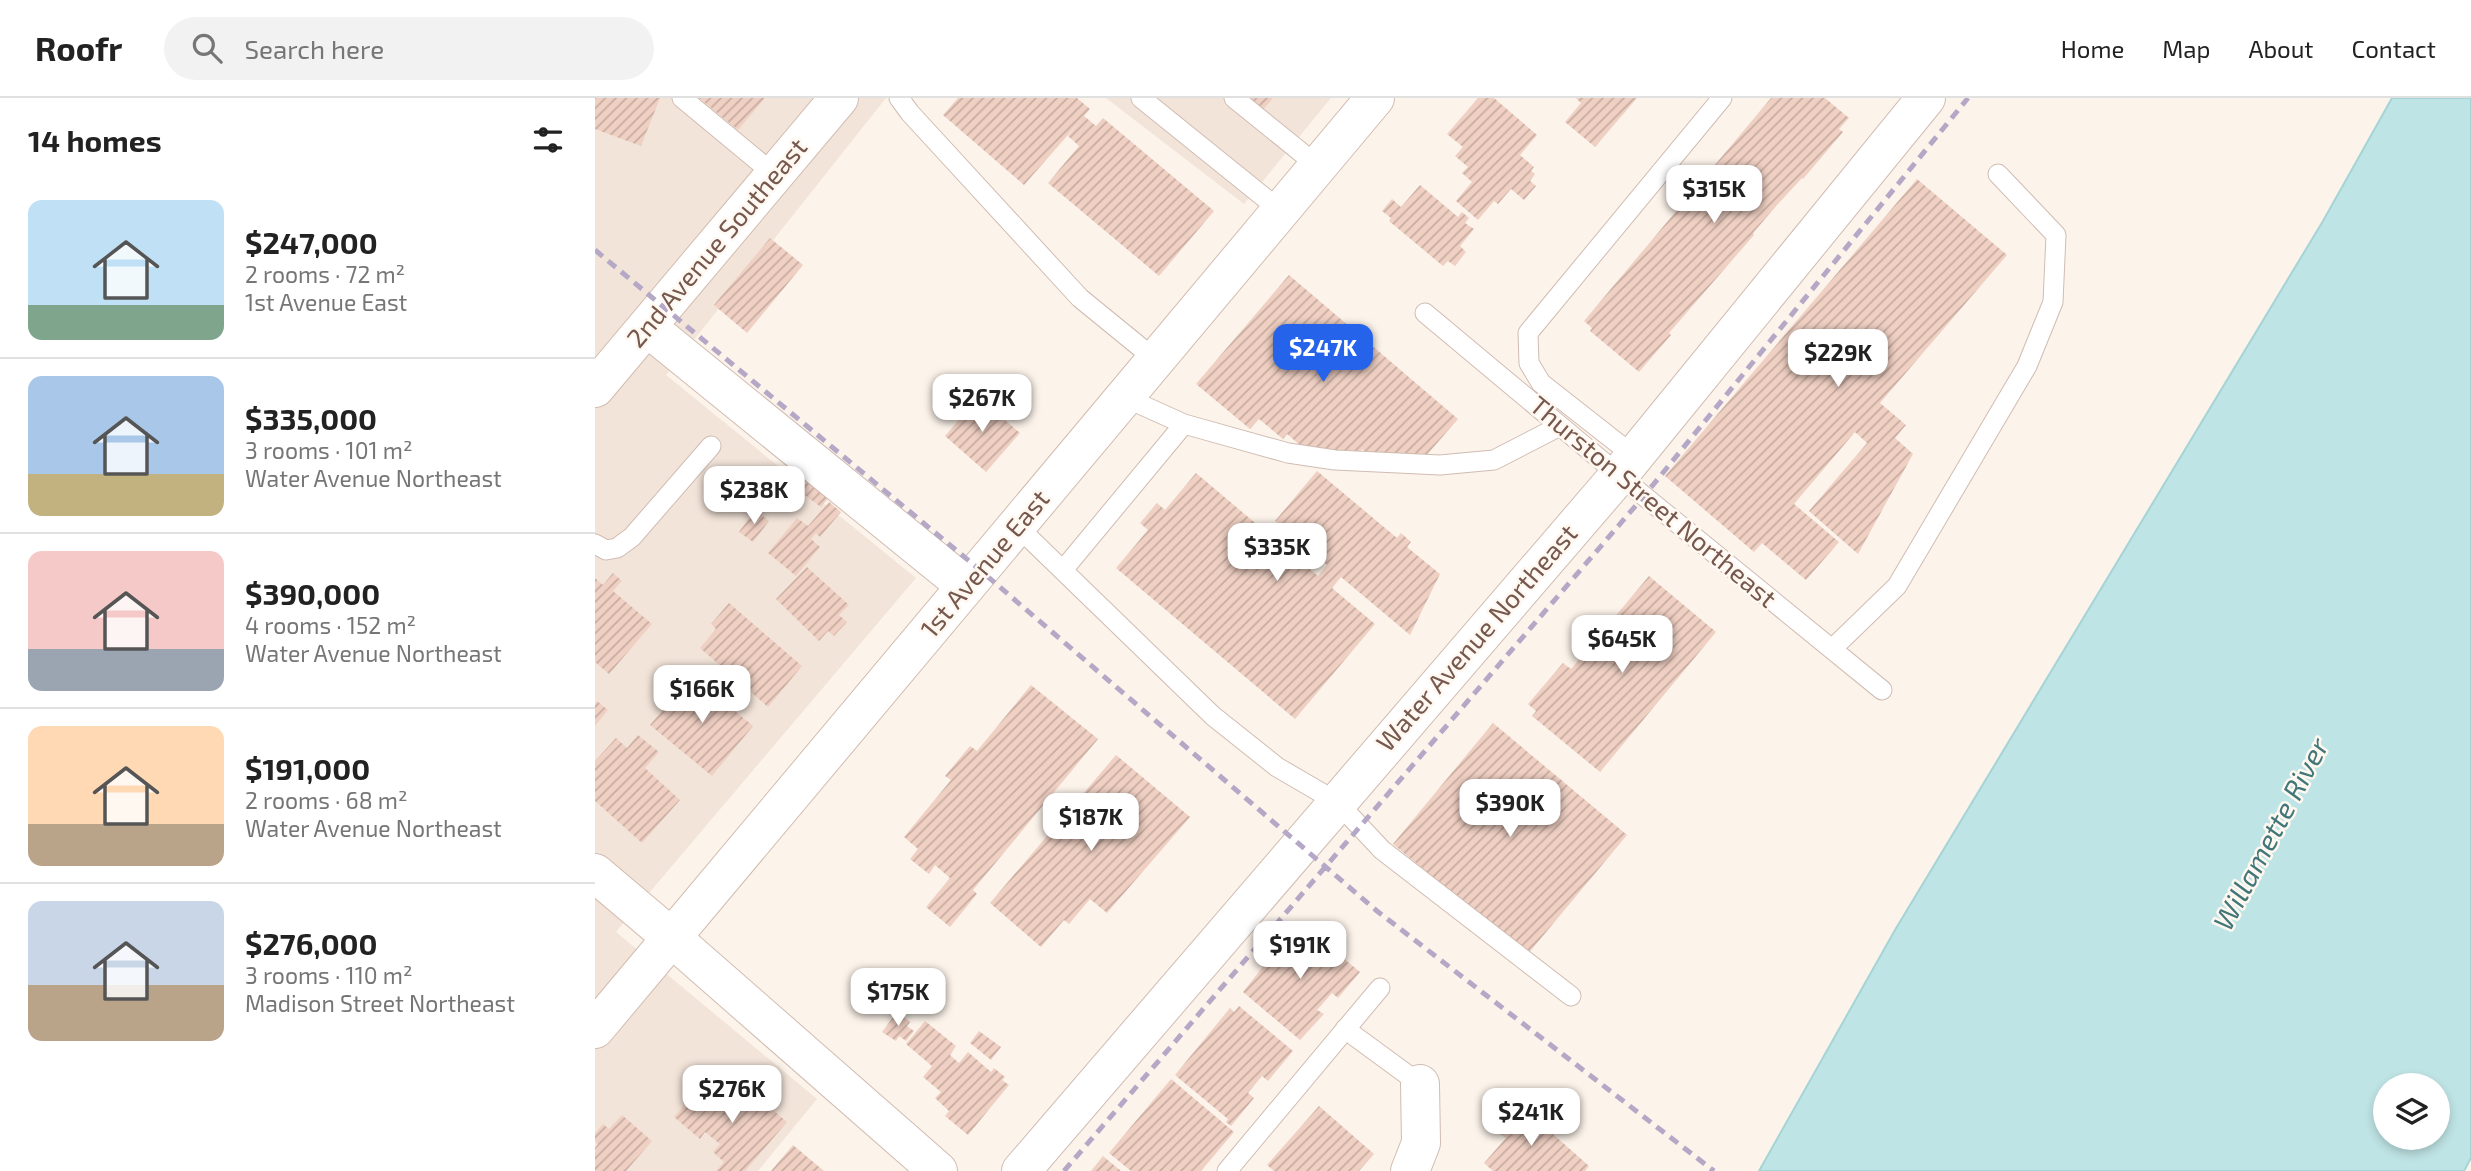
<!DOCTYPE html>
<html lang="en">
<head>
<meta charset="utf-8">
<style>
	:root { --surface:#fff; --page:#f2f2f2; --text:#222; --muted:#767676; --line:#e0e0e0; --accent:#2563eb }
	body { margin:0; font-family:"Exo 2",sans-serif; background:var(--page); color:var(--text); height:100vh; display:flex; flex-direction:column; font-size:26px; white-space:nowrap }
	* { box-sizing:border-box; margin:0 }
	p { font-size:23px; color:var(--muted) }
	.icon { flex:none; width:38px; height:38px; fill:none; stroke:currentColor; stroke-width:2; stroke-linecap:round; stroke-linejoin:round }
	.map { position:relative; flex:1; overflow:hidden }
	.details { display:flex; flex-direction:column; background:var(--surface); width:595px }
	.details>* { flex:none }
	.controls { position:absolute; left:1778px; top:975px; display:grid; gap:14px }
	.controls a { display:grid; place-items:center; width:77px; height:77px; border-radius:50%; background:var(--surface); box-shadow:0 4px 10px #0003; font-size:35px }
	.price { position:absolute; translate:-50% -60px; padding:0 16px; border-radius:14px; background:#fff; color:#222; font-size:23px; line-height:46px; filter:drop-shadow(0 2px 4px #0008) }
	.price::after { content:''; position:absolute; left:50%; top:42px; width:21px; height:16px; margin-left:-10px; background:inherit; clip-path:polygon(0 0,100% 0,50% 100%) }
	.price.selected { background:var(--accent); color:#fff }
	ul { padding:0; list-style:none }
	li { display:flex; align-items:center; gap:21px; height:175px; padding:0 28px }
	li+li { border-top:2px solid var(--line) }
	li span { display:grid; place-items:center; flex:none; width:196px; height:140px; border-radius:14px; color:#555 }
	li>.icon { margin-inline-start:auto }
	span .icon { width:84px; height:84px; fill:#fffc; stroke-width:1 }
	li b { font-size:30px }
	h2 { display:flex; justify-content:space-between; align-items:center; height:84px; padding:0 28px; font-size:30px }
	header { display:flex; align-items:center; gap:42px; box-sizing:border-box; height:98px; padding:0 35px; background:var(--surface); border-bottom:2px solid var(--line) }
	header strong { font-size:33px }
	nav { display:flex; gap:38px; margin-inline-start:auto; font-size:24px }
	.search { width:490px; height:63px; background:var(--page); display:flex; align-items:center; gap:18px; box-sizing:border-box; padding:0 24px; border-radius:38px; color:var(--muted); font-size:26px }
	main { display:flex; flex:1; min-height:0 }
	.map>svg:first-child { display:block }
</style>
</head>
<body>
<header>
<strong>Roofr</strong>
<div class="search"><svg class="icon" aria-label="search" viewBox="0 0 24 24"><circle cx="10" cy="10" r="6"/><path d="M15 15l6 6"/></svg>Search here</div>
<nav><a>Home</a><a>Map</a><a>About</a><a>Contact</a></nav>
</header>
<main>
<section class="details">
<h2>14 homes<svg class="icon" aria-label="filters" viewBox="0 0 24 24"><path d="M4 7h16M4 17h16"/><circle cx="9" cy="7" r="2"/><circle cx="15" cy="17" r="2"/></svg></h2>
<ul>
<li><span style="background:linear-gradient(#bfe0f5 75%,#7fa58c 0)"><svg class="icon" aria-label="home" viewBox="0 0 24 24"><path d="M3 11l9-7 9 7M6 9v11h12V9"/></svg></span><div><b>$247,000</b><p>2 rooms · 72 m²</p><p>1st Avenue East</p></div></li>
<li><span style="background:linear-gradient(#a9c7e8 70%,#c2b280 0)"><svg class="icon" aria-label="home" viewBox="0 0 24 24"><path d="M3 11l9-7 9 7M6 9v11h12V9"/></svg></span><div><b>$335,000</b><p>3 rooms · 101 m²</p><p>Water Avenue Northeast</p></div></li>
<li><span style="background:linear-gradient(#f6c9c9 70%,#9aa5b1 0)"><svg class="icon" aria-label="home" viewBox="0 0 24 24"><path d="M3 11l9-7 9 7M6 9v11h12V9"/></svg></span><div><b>$390,000</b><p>4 rooms · 152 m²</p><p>Water Avenue Northeast</p></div></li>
<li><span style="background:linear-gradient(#ffd9b3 70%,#b9a48a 0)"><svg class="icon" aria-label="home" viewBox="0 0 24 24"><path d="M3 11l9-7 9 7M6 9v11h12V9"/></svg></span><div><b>$191,000</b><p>2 rooms · 68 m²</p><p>Water Avenue Northeast</p></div></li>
<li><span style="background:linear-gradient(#c9d6e8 60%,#b9a48a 0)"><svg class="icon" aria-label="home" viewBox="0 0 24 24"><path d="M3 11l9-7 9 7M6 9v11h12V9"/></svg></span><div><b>$276,000</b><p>3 rooms · 110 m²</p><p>Madison Street Northeast</p></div></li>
</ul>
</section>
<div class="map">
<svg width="1876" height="1073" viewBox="0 0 1876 1073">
	<defs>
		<pattern id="building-hatch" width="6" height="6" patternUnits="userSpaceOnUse" patternTransform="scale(1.75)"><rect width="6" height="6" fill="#f0d0c3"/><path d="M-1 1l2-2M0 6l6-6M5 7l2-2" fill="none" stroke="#c7aca1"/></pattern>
	</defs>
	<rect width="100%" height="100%" fill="#fcf3ea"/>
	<path fill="#f3e4d9" d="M0,0h291l-220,277 250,203 -300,354 201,167 -59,72h-163z
		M511,0h225l-87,106z"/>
	<path fill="#bfe4e5" stroke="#a5d4d7" stroke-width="2" fill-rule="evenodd" d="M1797,0h79v1060l-7,13h-705l136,-241 428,-709zM1790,987h53v53h-53z"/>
	<path fill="url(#building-hatch)" d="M0,0h65l-19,48 -46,-17z
		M104,0h66l-27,32z
		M363,0h119l13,11 -6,7 12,10 7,-8 111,93 -55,65 -111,-93 31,-37 -11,-10 14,-17 -58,66 -81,-70z
		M651,0h27l-11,13z
		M883,0h16l43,37 -17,20 14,12 -3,4 4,3 -5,7 6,5 -12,14 -13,-11 -13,15 -4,-3 -16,19 -22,-19 16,-19 -10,-9 6,-6 -13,-11 8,-9 -16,-13z
		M981,0h61l-42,49 -30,-25 16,-19z
		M1176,0h54l24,20 -10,11 4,3 -40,47 -1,-1 -25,27 -24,28 1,2 -85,98 2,2 -32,37 -49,-41 2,-3 -8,-7z
		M1322,81l90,76 -127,148 26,22 -11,13 18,16 -55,100 -49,-43 58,-68 -12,-11 -61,72 45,38 -33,38 -44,-37 -8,9 -89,-76z
		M825,87l38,32 4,-5 7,6 -4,5 9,6 -14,17 6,6 -11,14 -7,-5 -5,5 -54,-45 2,-3 -9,-7 10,-12 9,8z
		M175,140l33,27 -56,68 -33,-28z
		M694,177l169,144 -33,38 -50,4 -13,-12 -8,10 -46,-7 -21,-18 -4,5 -24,-20 -9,10 -54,-45z
		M383,299l42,36 -34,39 -41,-36z
		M197,369l38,29 -9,11 -38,-28z
		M722,373l80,67 4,-5 10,9 -4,5 33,27 -30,61 -69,-58 -9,11 43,36 -80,95 -179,-151 32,-38 -8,-7 17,-20 8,7 31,-37 122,103 9,-11 -52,-44z
		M234,404l12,10 -21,25 -4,-4 -5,6 9,8 -24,29 -28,-23 29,-35 11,8z
		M160,412l14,11 -16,21 -14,-10z
		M212,469l42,38 -10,10 8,7 -13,14 -6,-5 -9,10 -43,-42z
		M18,475l9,8 -9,10 39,33 -43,50 -14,-12v-84l8,7z
		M1054,478l67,56 -116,140 -68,-56 4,-5 -8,-7 35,-41 8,6z
		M134,505l73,63 -34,41 -68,-59 16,-19 -5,-5z
		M97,577l61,51 -41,50 -62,-51z
		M436,587l67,54 -125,151 4,4 -27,33 -24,-20 24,-29 -15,-13 -6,9 -19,-15 8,-10 -14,-12 47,-57 -6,-4 25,-30 7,5z
		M2,603l11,9 -13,16v-22z
		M898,625l134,112 -100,120 -134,-111z
		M43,637l21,17 -14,16 35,32 -38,43 -47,-42v-40l21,-23 11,10z
		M521,657l74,62 -83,96 -17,-14 -21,25 -5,-4 -23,27 -51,-44z
		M707,826l58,48 -22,26 -6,-5 -15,17 7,4 -24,26 -57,-48 33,-42 2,2z
		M644,908l54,45 -25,30 -6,-5 -14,17 6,5 -23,28 -5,-4 2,-3 -53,-44 55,-67 4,4z
		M302,914l13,10 -3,4 7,5 -8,10 -7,-5 -3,5 -14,-9z
		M330,923l31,25 -6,9 9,8 9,-11 23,20 3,-4 11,9 -3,3 7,5 -41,50 -23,-19 4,-5 -14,-13 6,-6 -18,-15 9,-11 -26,-22z
		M384,933l22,16 -10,13 -21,-17z
		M576,981l63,53 -33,39h-70l-22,-18z
		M144,983l48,41 -42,49h-29l8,-9 -11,-10 7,-8 -15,-12 -5,7 -26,-22 26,-31 20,17z
		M924,1006l70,62 -4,5h-92l-9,-8 22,-25 -10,-7z
		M724,1008l55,48 -15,17h-85l-7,-6z
		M27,1017l30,26 -26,30h-31v-23l3,-4 -3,-2v-9l8,-9 6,5z
		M198,1047l31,26h-53z
		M508,1058l18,15h-30z"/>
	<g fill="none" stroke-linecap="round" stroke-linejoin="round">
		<defs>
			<path id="lane" d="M87,0l93,77
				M304,0l11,15 170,185 76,62
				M546,0l140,113
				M639,0l84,68
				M830,215l219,183 238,194
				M529,299l60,27 104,29 47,7 105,5 54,-5 66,-34
				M1039,358l-93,-73 -12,-20 -1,-30 194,-235
				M422,428l196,190 64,51 60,35 45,48 189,146
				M0,446l11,6 11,-2 15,-11 79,-91
				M468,472l121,-146
				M1237,551l65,-63 130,-220 26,-64 3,-67 -58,-61
				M750,931l75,55
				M632,1073l153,-183"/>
			<path id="street" d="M52,229l319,259
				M77,840l266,233
				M426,1073l598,-696 307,-377
				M815,1073l11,-28 -1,-59"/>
			<path id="secondary" d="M0,290l244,-290
				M0,775l77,65
				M0,931l780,-931"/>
		</defs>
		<use href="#lane" stroke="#d0bcb2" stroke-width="21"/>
		<use href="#street" stroke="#d0bcb2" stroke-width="40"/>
		<use href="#secondary" stroke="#d3bcb0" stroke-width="40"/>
		<use href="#lane" stroke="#fff" stroke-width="19"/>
		<use href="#street" stroke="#fff" stroke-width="38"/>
		<use href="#secondary" stroke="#fff" stroke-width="38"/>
		<path stroke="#b5a8c6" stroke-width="5" stroke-dasharray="10 7" stroke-linecap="butt" d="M0,152l385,320 397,341 337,260
			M469,1073l580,-675 324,-398"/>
	</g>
	<g text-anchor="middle" stroke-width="5" stroke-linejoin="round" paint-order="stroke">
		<g font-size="26" fill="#76584e" stroke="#fef8f1">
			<text transform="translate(122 145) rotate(-50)" y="9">2nd Avenue Southeast</text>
			<text transform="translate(1058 404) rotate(40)" y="9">Thurston Street Northeast</text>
			<text transform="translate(390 466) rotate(-50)" y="9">1st Avenue East</text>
			<text transform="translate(882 540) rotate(-49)" y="9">Water Avenue Northeast</text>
		</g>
		<g font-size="28" font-style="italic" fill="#42777a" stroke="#fef8f1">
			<text transform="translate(1676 736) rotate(-62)" y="10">Willamette River</text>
		</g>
	</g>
</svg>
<div class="controls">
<a><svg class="icon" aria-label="layers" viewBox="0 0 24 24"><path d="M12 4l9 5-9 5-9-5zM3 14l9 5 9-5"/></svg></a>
</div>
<b class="price" style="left:1119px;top:127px">$315K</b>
<b class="price selected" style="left:728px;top:286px">$247K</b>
<b class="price" style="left:1243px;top:291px">$229K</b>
<b class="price" style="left:387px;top:336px">$267K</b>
<b class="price" style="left:159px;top:428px">$238K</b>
<b class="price" style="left:682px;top:485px">$335K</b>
<b class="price" style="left:1027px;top:577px">$645K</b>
<b class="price" style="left:107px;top:627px">$166K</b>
<b class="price" style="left:915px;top:741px">$390K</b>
<b class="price" style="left:496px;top:755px">$187K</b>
<b class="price" style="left:705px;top:883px">$191K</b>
<b class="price" style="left:303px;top:930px">$175K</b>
<b class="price" style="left:137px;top:1027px">$276K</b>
<b class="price" style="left:936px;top:1050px">$241K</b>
</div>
</main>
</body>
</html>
